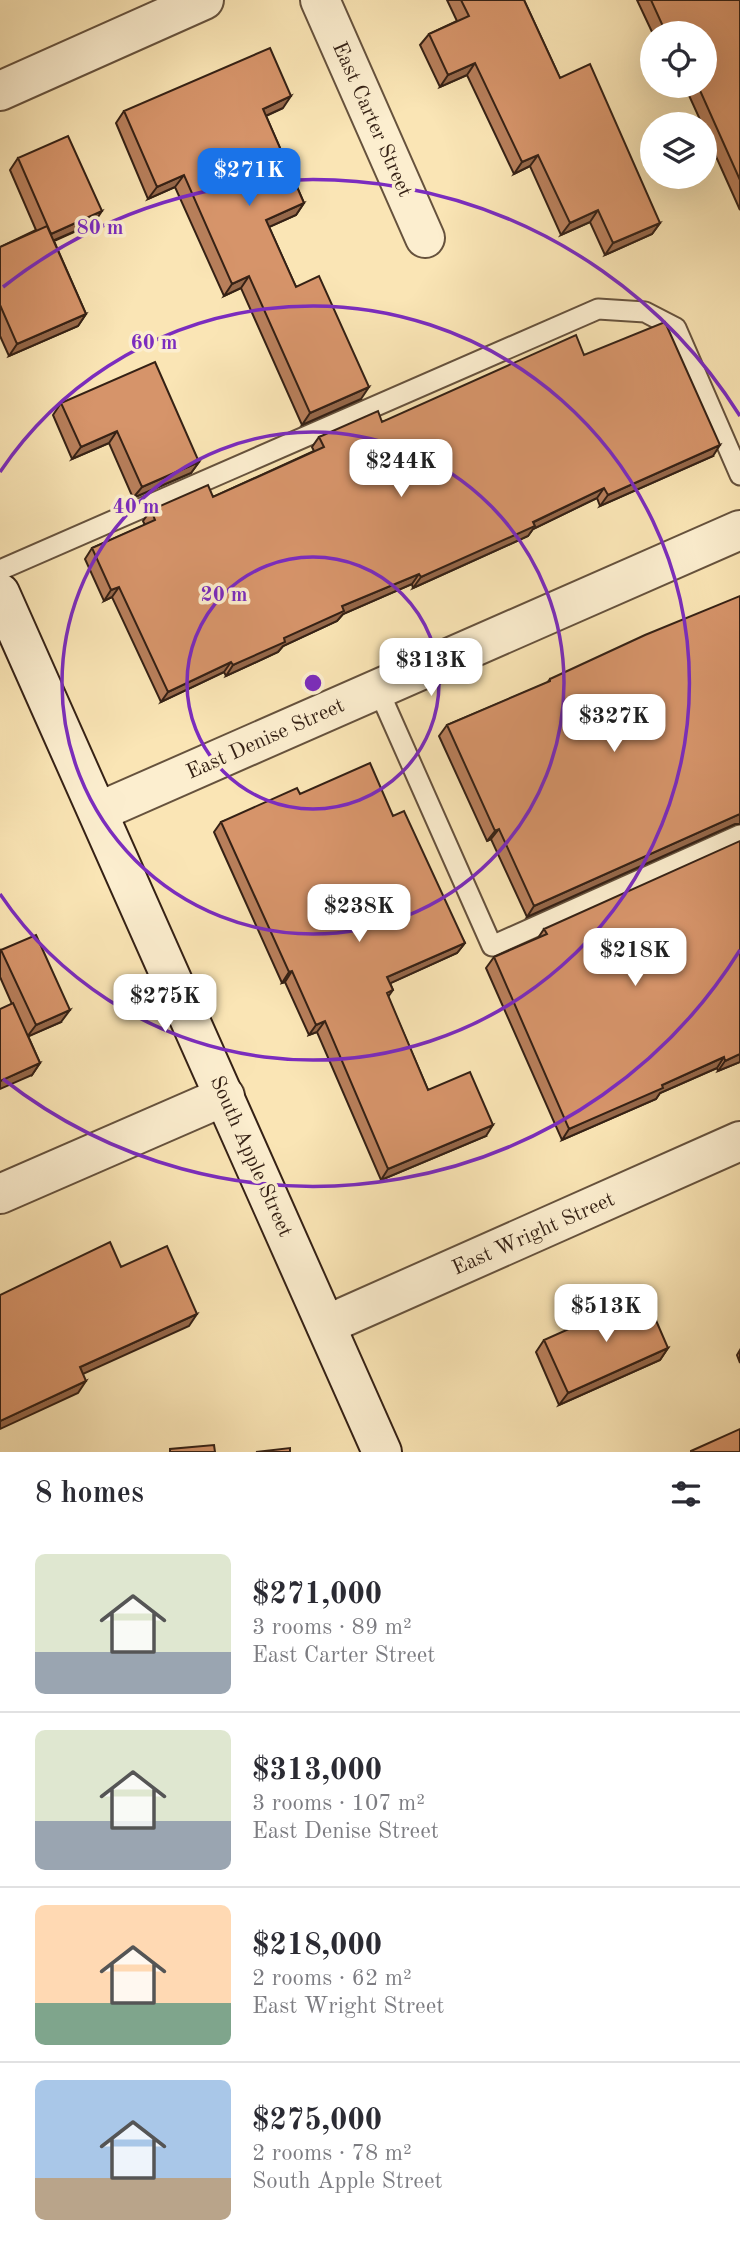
<!DOCTYPE html>
<html lang="en">
<head>
<meta charset="utf-8">
<style>
	:root { --surface:#fff; --page:#f7f7f7; --text:#2b2b33; --muted:#7c7c81; --line:#e1e1e2; --accent:#1a73e8 }
	body { margin:0; font-family:"Old Standard TT",serif; background:var(--page); color:var(--text); height:100vh; display:flex; flex-direction:column; font-size:26px; white-space:nowrap }
	* { box-sizing:border-box; margin:0 }
	p { font-size:23px; color:var(--muted) }
	.icon { flex:none; width:38px; height:38px; fill:none; stroke:currentColor; stroke-width:2; stroke-linecap:round; stroke-linejoin:round }
	.map { position:relative; height:1452px; overflow:hidden }
	.drawer { display:flex; flex-direction:column; background:var(--surface); flex:1 }
	.drawer>* { flex:none }
	.buttons { position:absolute; left:640px; top:21px; display:grid; gap:14px }
	.buttons a { display:grid; place-items:center; width:77px; height:77px; border-radius:50%; background:var(--surface); box-shadow:0 7px 28px #0002; font-size:35px }
	.price { position:absolute; translate:-50% -60px; padding:0 16px; border-radius:14px; background:#fff; color:#222; font-size:23px; line-height:46px; filter:drop-shadow(0 2px 4px #0008) }
	.price::after { content:''; position:absolute; left:50%; top:42px; width:21px; height:16px; margin-left:-10px; background:inherit; clip-path:polygon(0 0,100% 0,50% 100%) }
	.price.selected { background:var(--accent); color:#fff }
	ul { padding:0; list-style:none }
	li { display:flex; align-items:center; gap:21px; height:175px; padding:0 35px }
	li+li { border-top:2px solid var(--line) }
	li span { display:grid; place-items:center; flex:none; width:196px; height:140px; border-radius:10px; color:#555 }
	li>.icon { margin-inline-start:auto }
	span .icon { width:84px; height:84px; fill:#fffc; stroke-width:1 }
	li b { font-size:30px }
	h2 { display:flex; justify-content:space-between; align-items:center; height:84px; padding:0 35px; font-size:30px }
	.map>svg:first-child { display:block }
</style>
</head>
<body>
<div class="map">
<svg width="740" height="1452" viewBox="0 0 740 1452">
	<rect width="100%" height="100%" fill="#fae5b5"/>
	<filter id="stains"><feTurbulence type="fractalNoise" baseFrequency=".00286" numOctaves="4"/><feColorMatrix values="0 0 0 0 .2 0 0 0 0 .09 0 0 0 0 .02 0 0 0 .5 -.17"/></filter>
	<radialGradient id="worn" r=".72"><stop offset=".6" stop-color="#630" stop-opacity="0"/><stop offset="1" stop-color="#630" stop-opacity=".3"/></radialGradient>
	<g fill="none" stroke-linecap="round" stroke-linejoin="round">
		<defs>
			<path id="service" d="M0,570l598,-261 47,3 31,16 64,147
				M378,689l114,257 248,-111"/>
			<path id="minor" d="M320,0l105,238
				M0,91l204,-91
				M98,812l642,-282"/>
			<path id="tertiary" d="M0,1194l225,-98
				M326,1325l414,-184"/>
			<path id="secondary" d="M0,593l382,859"/>
		</defs>
		<use href="#service" stroke="#66523d" stroke-width="23"/>
		<use href="#minor" stroke="#66523d" stroke-width="42"/>
		<use href="#tertiary" stroke="#66523d" stroke-width="42"/>
		<use href="#secondary" stroke="#352115" stroke-width="42"/>
		<use href="#service" stroke="#fceecf" stroke-width="19"/>
		<use href="#minor" stroke="#fceecf" stroke-width="38"/>
		<use href="#tertiary" stroke="#fceecf" stroke-width="38"/>
		<use href="#secondary" stroke="#fceecf" stroke-width="38"/>
	</g>
	<path fill="#b87f5b" stroke="#352115" stroke-width="2" d="M447,0h77l36,78 100,145 -8,11 -47,21 -15,-33 -29,13 -31,-69 -16,8 -47,-99 -27,12 -20,-42 9,-11 28,-13z
		M637,0h103v210l-35,-78v-8h-3l-15,-33 -8,3 -3,-8h29v-53h-52v1z
		M283,108l-17,8 38,87 -8,12 -27,12 27,60 65,112 -59,26 -61,-137 -17,8 -49,-109 -27,12 -32,-76 8,-12z
		M18,158l76,65 -40,18 32,73 -8,12 -69,30 -9,-20v-89l36,-17 -26,-60z
		M584,355l129,101 -113,50 -3,-8 -64,31 -5,7 -115,52 -1,-4 -69,30 -6,7 -54,25 -5,6 -52,24 -2,-4 -63,30 -49,-105 -8,4 -19,-42 7,-11 53,-23 -2,-4 8,-11 62,-13 101,-46 -2,-4 7,-10 63,-15z
		M61,403l138,59 -8,11 -58,25 -24,-55 -37,16 -19,-44z
		M550,679l185,145 -208,93 -36,-78 -4,2 -48,-105 8,-11 100,-42z
		M300,794l93,22 72,127 -8,10 -67,30 3,7 -5,7 40,93 58,46 -105,44 -64,-148 -8,3 -24,-53 -3,1 -68,-151 7,-10z
		M544,929l196,133 -22,9 -1,-3 -57,25 -4,6 -94,41 -76,-172 8,-11 44,-19z
		M1,950l60,72 -33,14 12,27 -8,12 -20,-71 -12,-27v-25z
		M544,1340l124,8 -8,12 -101,45 -23,-53z
		M740,1350v13l-3,-8z"/>
	<path fill="#96684a" stroke="#352115" stroke-width="2" d="M475,63l-8,12 -27,12 8,-12z
		M686,86h5l-4,5 -8,3z
		M291,96l-8,12 -29,13 9,-12z
		M538,155l-8,11 -16,8 8,-12z
		M184,175l-9,12 -27,12 9,-12z
		M304,203l-8,12 -38,17 8,-12z
		M598,210l-8,12 -29,13 9,-12z
		M102,211l-8,12 -51,22 8,-11z
		M660,223l-8,11 -47,21 8,-12z
		M249,276l-8,12 -17,8 8,-12z
		M86,314l-8,12 -69,30 8,-12z
		M369,387l-8,12 -59,26 8,-12z
		M117,431l-8,12 -37,16 9,-12z
		M720,445l-7,11 -113,50 8,-11z
		M199,462l-8,11 -58,25 9,-11z
		M604,488l-7,10 -64,31 -5,7 -115,52 8,-11z
		M419,574l-7,10 -69,30 -6,7 -54,25 -5,6 -52,24 7,-11 109,-59z
		M119,587l-7,10 -8,4 7,-11z
		M231,662l-7,10 -63,30 7,-10z
		M740,814v10h-5l-208,93 7,-11z
		M499,829l-8,10 -4,2 8,-10z
		M465,943l-8,10 -77,35 7,-11z
		M292,971l-7,11 -3,1 7,-11z
		M70,1010l-9,12 -34,15 9,-12z
		M325,1021l-8,11 -8,3 7,-10z
		M740,1054v8l-22,9 7,-10z
		M724,1057l-7,11 -57,25 -4,6 -94,41 7,-11 93,-44z
		M40,1063l-8,12 -32,14v-8z
		M493,1125l-7,11 -105,44 7,-11z
		M197,1314l-8,12 -117,53 8,-12z
		M668,1348l-8,12 -101,45 9,-12z
		M86,1381l-8,12 -78,36v-8z"/>
	<path fill="#d6946a" stroke="#352115" stroke-width="2" d="M461,0h63l36,78 30,-14 70,159 -47,20 -15,-33 -28,13 -32,-68 -16,7 -47,-99 -27,12 -19,-41 40,-18z
		M651,0h89v180l-42,-94h7v-53h-39z
		M270,48l21,48 -28,13 41,94 -38,17 30,67 23,-11 50,111 -59,26 -61,-137 -17,8 -48,-109 -27,12 -33,-76z
		M68,136l34,75 -51,23 -33,-76z
		M47,226l39,88 -69,30 -17,-39v-58z
		M665,322l55,123 -112,50 -4,-7 -71,34 2,4 -114,51 -2,-3 -77,32 2,5 -60,27 1,4 -52,23 -2,-3 -63,30 -49,-105 -8,3 -19,-42 63,-28 -4,-10 57,-25 5,12 111,-50 -5,-10 59,-26 4,11 194,-87 8,20z
		M155,362l44,100 -57,25 -25,-56 -36,16 -20,-44z
		M740,596v218l-206,92 -35,-77 -4,2 -48,-106 103,-44v-2l95,-44z
		M370,763l23,53 11,-5 61,132 -78,34 6,13 -6,3 41,97 42,-18 23,53 -105,44 -63,-148 -9,4 -24,-54 -3,1 -68,-150 76,-34 3,6z
		M740,841v213l-15,7 -1,-4 -62,28 1,3 -94,41 -75,-172 53,-23 -3,-5z
		M36,935l34,75 -34,15 -35,-75z
		M13,1003l27,60 -40,18v-72z
		M110,1242l11,25 46,-21 30,68 -117,53 6,14 -86,40v-126z
		M645,1295l23,53 -100,45 -24,-53z
		M740,1429v23h-49v-1z
		M214,1445l1,7h-45v-3z
		M290,1448v4h-34z"/>
	<g fill="none" stroke="#7b2cbf" stroke-width="3.5">
		<circle cx="313" cy="683" r="126"/>
		<circle cx="313" cy="683" r="251"/>
		<path d="M0 472A377 377 0 1 1 0 894"/>
		<path d="M740 950A503 503 0 0 1 3 1079M3 287A503 503 0 0 1 740 416"/>
	</g>
	<g text-anchor="middle" stroke-width="7" stroke-linejoin="round" paint-order="stroke">
		<g font-size="21" fill="#352115" stroke="#fceecf">
			<text transform="translate(373 119) rotate(66)" y="7">East Carter Street</text>
			<text transform="translate(265 738) rotate(-24)" y="7">East Denise Street</text>
			<text transform="translate(252 1156) rotate(66)" y="7">South Apple Street</text>
			<text transform="translate(533 1233) rotate(-24)" y="7">East Wright Street</text>
		</g>
	</g>
	<circle cx="313" cy="683" r="10" fill="#7b2cbf" stroke="#fceecf" stroke-width="3.5"/>
	<g font-size="21" text-anchor="middle" font-weight="bold" fill="#7b2cbf" stroke="#fceecf" stroke-width="7" stroke-linejoin="round" paint-order="stroke">
		<text x="100" y="234">80 m</text>
		<text x="154" y="349">60 m</text>
		<text x="136" y="513">40 m</text>
		<text x="224" y="601">20 m</text>
	</g>
	<rect width="100%" height="100%" filter="url(#stains)"/>
	<rect width="100%" height="100%" fill="url(#worn)"/>
</svg>
<div class="buttons">
<a><svg class="icon" aria-label="locate" viewBox="0 0 24 24"><circle cx="12" cy="12" r="6"/><path d="M12 2v4M12 18v4M2 12h4M18 12h4"/></svg></a>
<a><svg class="icon" aria-label="layers" viewBox="0 0 24 24"><path d="M12 4l9 5-9 5-9-5zM3 14l9 5 9-5"/></svg></a>
</div>
<b class="price selected" style="left:249px;top:208px">$271K</b>
<b class="price" style="left:401px;top:499px">$244K</b>
<b class="price" style="left:431px;top:698px">$313K</b>
<b class="price" style="left:614px;top:754px">$327K</b>
<b class="price" style="left:359px;top:944px">$238K</b>
<b class="price" style="left:635px;top:988px">$218K</b>
<b class="price" style="left:165px;top:1034px">$275K</b>
<b class="price" style="left:606px;top:1344px">$513K</b>
</div>
<section class="drawer">
<h2>8 homes<svg class="icon" aria-label="filters" viewBox="0 0 24 24"><path d="M4 7h16M4 17h16"/><circle cx="9" cy="7" r="2"/><circle cx="15" cy="17" r="2"/></svg></h2>
<ul>
<li><span style="background:linear-gradient(#dfe7d0 70%,#9aa5b1 0)"><svg class="icon" aria-label="home" viewBox="0 0 24 24"><path d="M3 11l9-7 9 7M6 9v11h12V9"/></svg></span><div><b>$271,000</b><p>3 rooms · 89 m²</p><p>East Carter Street</p></div></li>
<li><span style="background:linear-gradient(#dfe7d0 65%,#9aa5b1 0)"><svg class="icon" aria-label="home" viewBox="0 0 24 24"><path d="M3 11l9-7 9 7M6 9v11h12V9"/></svg></span><div><b>$313,000</b><p>3 rooms · 107 m²</p><p>East Denise Street</p></div></li>
<li><span style="background:linear-gradient(#ffd9b3 70%,#7fa58c 0)"><svg class="icon" aria-label="home" viewBox="0 0 24 24"><path d="M3 11l9-7 9 7M6 9v11h12V9"/></svg></span><div><b>$218,000</b><p>2 rooms · 62 m²</p><p>East Wright Street</p></div></li>
<li><span style="background:linear-gradient(#a9c7e8 70%,#b9a48a 0)"><svg class="icon" aria-label="home" viewBox="0 0 24 24"><path d="M3 11l9-7 9 7M6 9v11h12V9"/></svg></span><div><b>$275,000</b><p>2 rooms · 78 m²</p><p>South Apple Street</p></div></li>
</ul>
</section>
</body>
</html>
